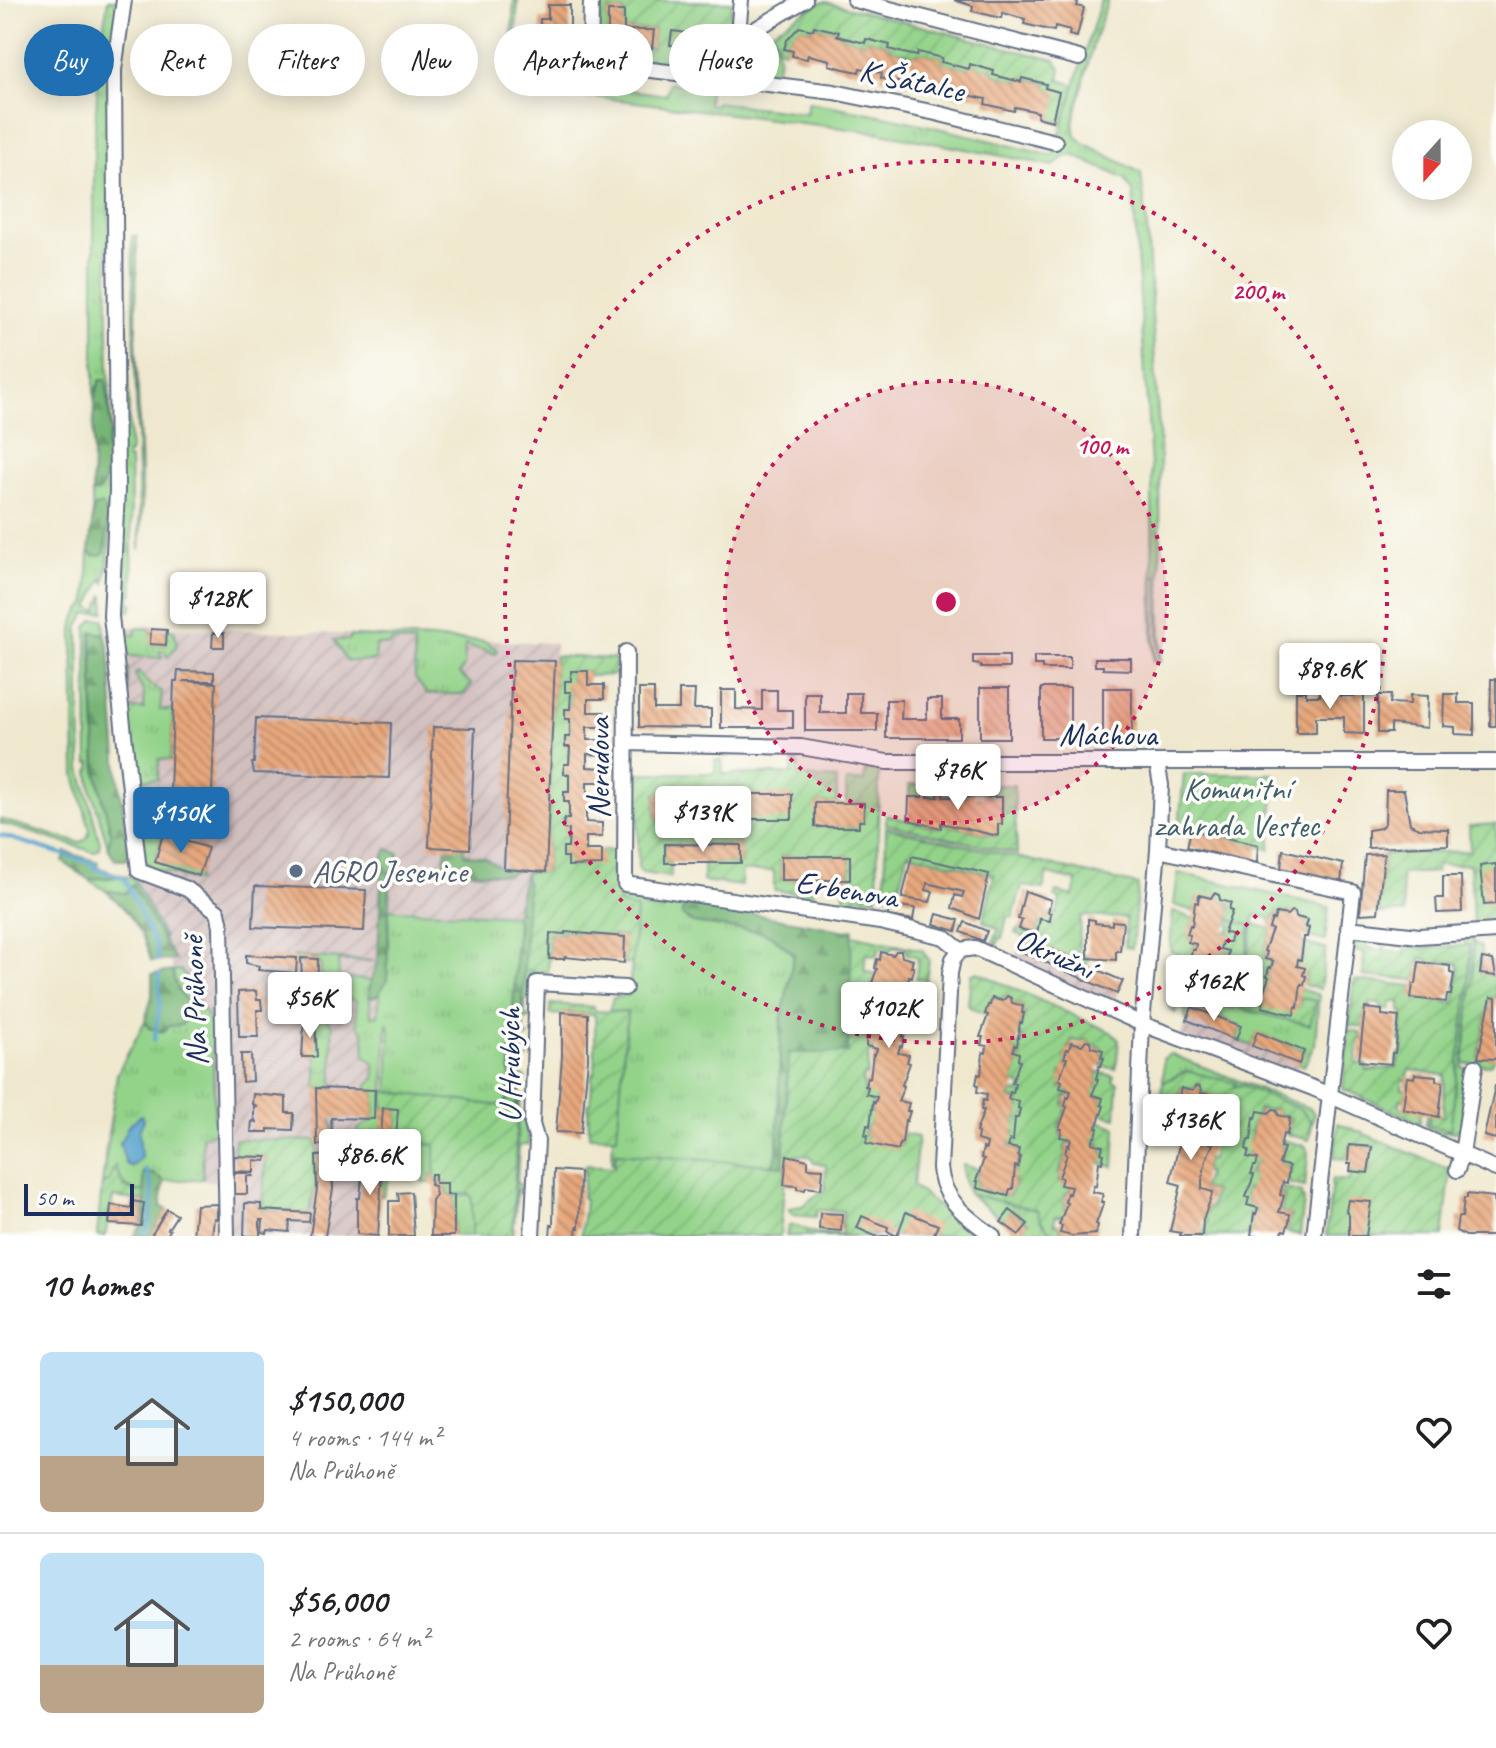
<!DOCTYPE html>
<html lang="en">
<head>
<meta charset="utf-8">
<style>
	:root { --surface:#fff; --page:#f6f6f6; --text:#202124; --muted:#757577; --line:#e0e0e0; --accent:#1f6fb2 }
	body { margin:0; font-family:Caveat,sans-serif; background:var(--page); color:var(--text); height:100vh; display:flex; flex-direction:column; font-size:30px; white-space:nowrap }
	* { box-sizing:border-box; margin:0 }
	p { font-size:26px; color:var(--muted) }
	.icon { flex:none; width:44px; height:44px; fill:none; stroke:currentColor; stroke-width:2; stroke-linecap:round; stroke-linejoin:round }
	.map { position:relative; height:1236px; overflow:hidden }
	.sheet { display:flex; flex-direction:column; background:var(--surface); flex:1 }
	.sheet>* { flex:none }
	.top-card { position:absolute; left:24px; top:24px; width:800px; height:72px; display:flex; gap:16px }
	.needle { width:52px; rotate:201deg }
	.fabs { position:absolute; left:1392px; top:120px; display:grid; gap:16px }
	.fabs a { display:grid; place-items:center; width:80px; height:80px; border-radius:50%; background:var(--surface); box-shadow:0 4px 20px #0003; font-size:40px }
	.scale { position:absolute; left:24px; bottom:20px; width:110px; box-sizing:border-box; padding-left:8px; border:4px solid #1b2f5e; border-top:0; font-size:22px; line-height:28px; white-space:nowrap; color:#1b2f5e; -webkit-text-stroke:6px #fdfcf7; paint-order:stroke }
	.price { position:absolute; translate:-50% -68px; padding:0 18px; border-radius:8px; background:#fff; color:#222; font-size:26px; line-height:52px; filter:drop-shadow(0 2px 4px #0008) }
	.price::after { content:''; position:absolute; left:50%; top:48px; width:24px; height:18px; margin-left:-12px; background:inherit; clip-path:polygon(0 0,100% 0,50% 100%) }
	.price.selected { background:var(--accent); color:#fff }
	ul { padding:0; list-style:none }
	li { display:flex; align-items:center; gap:24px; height:200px; padding:0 40px }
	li+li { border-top:2px solid var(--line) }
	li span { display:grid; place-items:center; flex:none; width:224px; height:160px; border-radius:12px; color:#555 }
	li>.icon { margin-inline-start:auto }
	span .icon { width:96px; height:96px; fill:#fffc; stroke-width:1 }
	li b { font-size:34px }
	h2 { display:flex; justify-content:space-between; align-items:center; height:96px; padding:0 40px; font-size:34px }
	.pill { padding:0 28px; border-radius:36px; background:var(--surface); box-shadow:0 4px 20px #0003; font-size:28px; line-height:72px }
	.pill.selected { background:var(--accent); color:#fff }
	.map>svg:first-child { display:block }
</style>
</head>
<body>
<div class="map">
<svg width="1496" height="1236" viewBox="0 0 1496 1236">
	<defs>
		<pattern id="industrial-furrows" width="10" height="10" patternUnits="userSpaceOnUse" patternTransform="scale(2)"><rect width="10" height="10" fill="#d1bfbe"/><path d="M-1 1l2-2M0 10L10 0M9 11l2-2" fill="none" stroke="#b3a4a6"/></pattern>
		<pattern id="grass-tufts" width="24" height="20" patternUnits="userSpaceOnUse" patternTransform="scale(2)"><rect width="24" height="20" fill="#93d389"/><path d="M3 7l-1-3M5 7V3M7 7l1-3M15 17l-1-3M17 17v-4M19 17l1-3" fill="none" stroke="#7eb579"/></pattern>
		<pattern id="forest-firs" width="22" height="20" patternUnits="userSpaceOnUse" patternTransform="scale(2)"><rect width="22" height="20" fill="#76b575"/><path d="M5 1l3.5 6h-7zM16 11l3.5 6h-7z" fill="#609463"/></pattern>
		<pattern id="garden-furrows" width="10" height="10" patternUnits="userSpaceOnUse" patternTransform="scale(2)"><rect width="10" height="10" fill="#93d389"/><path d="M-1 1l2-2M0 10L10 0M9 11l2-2" fill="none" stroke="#7eb579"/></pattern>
		<pattern id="building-back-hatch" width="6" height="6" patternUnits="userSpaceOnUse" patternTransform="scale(2)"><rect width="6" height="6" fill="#e7a77c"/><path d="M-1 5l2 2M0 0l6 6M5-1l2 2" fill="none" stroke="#ba8869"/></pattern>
	</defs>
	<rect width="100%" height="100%" fill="#fdfcf7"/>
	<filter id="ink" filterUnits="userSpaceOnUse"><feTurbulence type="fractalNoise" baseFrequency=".0125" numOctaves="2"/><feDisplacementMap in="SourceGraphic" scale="16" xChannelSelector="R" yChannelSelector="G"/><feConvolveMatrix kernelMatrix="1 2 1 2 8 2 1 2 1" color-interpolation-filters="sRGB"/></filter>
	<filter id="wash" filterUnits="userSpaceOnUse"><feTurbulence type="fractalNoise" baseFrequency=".006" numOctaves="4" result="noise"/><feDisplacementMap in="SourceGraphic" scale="32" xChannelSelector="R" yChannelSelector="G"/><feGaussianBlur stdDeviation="1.8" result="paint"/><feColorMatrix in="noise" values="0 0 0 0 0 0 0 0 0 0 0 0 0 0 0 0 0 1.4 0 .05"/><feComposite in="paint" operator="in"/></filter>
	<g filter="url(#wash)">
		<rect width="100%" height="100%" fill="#efe8ce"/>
		<path fill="url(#industrial-furrows)" d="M151,625l11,2 393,16 -9,229 -19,45 -140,-10 -7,329h-160l-4,-54 -113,-15 1,-20 13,-73 8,-19 14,-22 55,-22 -64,-128 9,-13 -26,-240z
			M1024,937l99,44 -13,28 -99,-45z
			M1192,1007l49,19 -4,14 15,6 5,-14 47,19 -11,29 -112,-44z"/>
		<path fill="url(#grass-tufts)" stroke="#578174" stroke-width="2" d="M108,0h10c-6,110 -11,219 -10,328 1,85 10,171 -3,256l-2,-6 -14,29 8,4 7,-16 1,17 -19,2 -7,12 2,143 19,74 -1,6 -5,3 -94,-29v-4l80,24 7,-5 3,-8 -15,-55 -2,-146 2,-10 12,-17 2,-51 4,4 -1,-62h5l12,-30 -3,-17 5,-15 -6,-51 -8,6 -3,16v-253l5,-93z
			M514,0h4l-4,65 80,8 -1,12 73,10 3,-12 40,5 -1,16 7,1 1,-3 90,11 2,-11c83,13 163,34 245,54l48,-156h7l-15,45 -20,78 3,13 8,7 57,30 6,54 13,222 1,213h-2l-1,-86 -3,-1v87h-2l-1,-181 -19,-289 -8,-13 -52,-24 -11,3 -8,8 -173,-33 -286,-36 -74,-7 -10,-4 -2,-7z
			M773,31l6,27 -4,17 -17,-4c-11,-10 -11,-25 4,-32l3,4 8,-4 -3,-5z
			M132,236h5l-1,99 6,168 -2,47z
			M124,249l2,28h-3v7h3l4,169h-3v6l3,1 3,134 -3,1v5l3,4 -3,7 -13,1 1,-353z
			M94,619h10l1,15 -13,-2 -1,8 5,129 15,65 -3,13 -17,-58 -2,-19h2v-7h-3l-1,-136z
			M124,628l3,7h8l1,-7 15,1v15l15,1 1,-15h7l3,15 -9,12 -3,-6h-5l2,7 -33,-2 -2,-11 -1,9 -6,-12 -1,-10z
			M350,636l134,5 14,9 -2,4 -31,-9 -1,22 -5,7 12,10 -7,10h-37l-12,-16 -1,-35 -22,-2 -1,4h-15l-1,16h-29l-12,-21h15z
			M128,669v40h16v-16l-9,-19 3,-3 11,13 13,8 -2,18h13l-2,50 -12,-1 -1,20 -15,1c1,24 -3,36 23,44l-11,37 43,14 -1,6 -46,-13 -6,-7 -21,-188z
			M159,788l12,1v8h41c-2,25 -40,25 -50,14z
			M1178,873l151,34 -4,34 -17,-4 2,-10 -3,-1 1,-6 -17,-9 -6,3 -9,-1 -5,10 -2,-5 -14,-3 -2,9 -13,81 18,7 51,13 6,-24 -17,-4 2,-8 19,6 -4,49 -11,22 -5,-2 4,-14 -46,-17 -5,13 -16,-6 5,-14 -48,-19 -6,13 -3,-2 2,-8 -8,-4 -3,7c-15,-11 -7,-40 -6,-57l22,10 -1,6 -18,-5 -2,26 64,15 17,-82 -21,-6 1,-17 -11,-3 -1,-5 -5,-1 -3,4 -12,-2 -6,15 -19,-6z
			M118,874l16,5 31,60 -5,-4 -27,-50 -7,8 -20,-2 -18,-12 28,-2z
			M619,889l25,4 -1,15h22l-19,-5v-5l27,4 1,-4 26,3 -13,19 6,3 69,9 10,4 22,18 -13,69 -4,133 -5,9 -156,-12 -1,10h-3l1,-26h3l11,-124 -18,-2 4,-13 16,-3 7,-86 -17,-4z
			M387,909l128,7 2,6 -7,159 -4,23 -9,2 -109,-14 2,-62 -3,-7 -5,124 -49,-2 -2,-27 4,19 8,6 15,-2v-12l16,-10 1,-29h-8l1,-6 7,-5 -1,-15 -9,-8 -1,-22 -7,-10 -1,-23 -6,-3 -13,10 -31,-2 15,-1v-41l-3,-1 -1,-5h-15l-1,4h-4l-3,-6 83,5h-39l1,17 32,2 -2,9 2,27 7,-1 2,-27 7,-7z
			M1473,939v42l-11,86 7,3 -7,55 -5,7 -12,-1 -2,3 -18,-8 3,-12 22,15 19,-146 1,-37 -4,-1 -1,-5z
			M181,970l31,55 3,107 -13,5 1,42 -39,2 -5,-4h-16l2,15c-12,-1 -19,-3 -26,-14l-17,6 15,-110 28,-53 4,7 31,-34 -6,-13 -1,-10z
			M524,971h10v5l-2,1 -1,20 -6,3v14l5,4 -6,2 -1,14 6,2 -6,4 -1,14 6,4 -6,3 -1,14 5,3 -5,4 -1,13 5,4 -5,3 -1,13 5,3 5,26 -10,2 -2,38 11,3 -1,3h-10l-4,46z
			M316,1015l10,2 6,8 1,63h-17z
			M1170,1054l141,55 3,5 -5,26 2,-19 -70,-36 -9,2 -45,-16 -24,11v-23z
			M387,1139l48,6v29h-4v9h-8l-2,-21 -15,-1 -3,-5 -8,3 -12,37h-3z
			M469,1194l3,3v39h-18v-41z
			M969,1194l69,16 3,11 13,15h-30l-3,-3 7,-10 -17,-13 -8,10z"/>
		<path fill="url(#forest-firs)" stroke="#48726a" stroke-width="2" d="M100,380h6l5,51 -5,15 3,17 -6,22 -6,8h-5l2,-91z
			M102,504l6,12 -3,36 -5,4 -7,-1 -4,-4 5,-43z
			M92,632l13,2 4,14 9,125 11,82 -3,5h-11l-7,-13 3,-13 -15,-65z
			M446,847l18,1v6l20,3 19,12 13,1 -9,5 -59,-5 -5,2z
			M387,849l12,4 1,13 -12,8 2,4 -3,103 -9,14 -8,3 -1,-9 9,-29 4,-100z
			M66,852l32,10 -1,5 21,7 -2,3 -28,2 -25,-17z
			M538,871l-11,46 -10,191 -20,-2 9,-3 4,-22 7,-159 -2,-6 10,-44z
			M133,885l27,50 15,25 -24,1c-7,-30 -22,-50 -45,-70l20,2z
			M700,901l28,4v4l119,22 6,-2 -5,124 -59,1 -6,112 -11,-1 5,-9 4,-133 13,-69 -22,-18 -10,-4 -69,-9 -11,-8v-4l8,-9z
			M173,971c1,14 6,23 16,32l-7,22 -14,1 -5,6 -14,-4 -4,-7 7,-25v-22z
			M143,1172l12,3 9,6 -3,26 6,2 -16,27h-12l7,-27z"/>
		<path fill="url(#garden-furrows)" stroke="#578174" stroke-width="2" fill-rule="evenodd" d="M600,0l132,2c-2,16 0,38 -7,52 -9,21 -61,7 -80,5v-11h7l2,-18h-30v-19h-16v29l24,6v11c-42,-6 -32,-22 -32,-57z
			M826,2l229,58 6,8 -2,12 16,5 -12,39 -11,-3 -6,-38 -24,-5 -1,4 -28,-7 1,-4 -24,-6 -1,4 -28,-7 1,-4 -24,-6 -1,4 -28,-7 1,-4 -24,-6 -1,4 -28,-7 1,-4 -23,-6 -2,4 -13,-3 -13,13 -3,10 -5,-2 -6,-17 45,-28z
			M555,656l60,3v16l-27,1v-5l-17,1 -1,37 -5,1v9h5v18h-5v9l5,1 -1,17 -5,10h5v18h-5v10h5v17l-5,1v9l5,1 -1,17h-5l1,10h4l1,9h16l17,-16h11l-1,29 7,1v24l17,5 -4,55h-8v-27l-58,-5 -16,2 -2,38 -24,-1 3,-84 -2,-15h21z
			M715,760h7l1,14h69l1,-13h5l1,15 38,3v24h-21l-1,24h43l1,-6h5v-18h-18v-22h18l1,-11 14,2 -2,126 -22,-2 -2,7 -9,-2v-21h6v-24h-69v24h32v16l-39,-6v-19h-32l-1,15 -38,-5v-18h38v-18l-76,-1v19h6v14l-29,-4 -4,-5v-95h77zM656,794h48v18h-4l-1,6h-43zM723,794l69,1 -1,23h-68z
			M1184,774h91l-5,75 -91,-22z
			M909,785h64v8h-5v4h-10v-4h-4l-1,4h-10v-4h-4l-1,4h-10l-1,-4h-4v4h-14z
			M983,785h31l3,69 -131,-30v-9l54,13 1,-5 56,13 1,-12h4v-26l-14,-1v-4h-5z
			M1496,824v94l-23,4 -3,-58 -33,1 -1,7 -35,2 3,39h-26l6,-59 86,-3 -1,-25z
			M886,827l252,58 -6,63 -7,-1 1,-29 -45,-2 -3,38 10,2 -1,9 -72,-32 2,-4 20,4 3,-11 4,1 1,-5 5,1 1,-6 6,1 3,-15 -5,-2 1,-5 17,4 4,-15 -30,-7 -4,15 -21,-3 -9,31h-6l-5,21h-3l-2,7 -4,-2 6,-14 -16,-8 11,-46 -86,-22 -11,44 -12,-3z
			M1173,911l21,8 -6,15 2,1 -1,6 7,2 -6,16 -20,-8z
			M1227,919l24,6 -13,80 -4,3 -64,-15 2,-26 15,4 -1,19 31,7 2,-7h3l3,-23h2l2,-9h-2l1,-7 -8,-2 2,-7h7l2,-8 -6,-2 4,-1 2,-6 -4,-2z
			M1253,924l19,5 -8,22 3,1 -2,7 8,2 -2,5h-2l-2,10 2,1 -7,22 2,1 -2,7h37l2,-9 15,3 -6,24 -68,-16 -2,-4z
			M852,935l70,15 7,10 -3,20 -10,-2 2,-21 -11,-3 -2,-5 -10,-3 -5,4 -11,-2 -2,8 -11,-2 -2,16 12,5 -6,14 4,2 -2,7 -15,-4 -1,7 20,5h-3l-3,23h-3l-2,9 10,8 -2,7h-4l-2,23 -3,-1 -2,9 3,1 -1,6 14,3 -3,9h-3l-2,9 3,1 -3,13h-4l-2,9h4l-2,7 35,2 3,-10 14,3 -5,49 62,50h-189l2,-10 3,-2 24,9 27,1 1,-23 -26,-1 -1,7 -23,-2 -4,-4v-3l13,-2 23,-17 1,-24 -12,-2 -4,-7 -15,-1 -9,10 -6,71h-199l4,-36 -3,-3 3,-32 29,2 2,-14 167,13 6,-113h59z
			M1359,938h8v10l16,2 1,-11 1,11 20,3 1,-12 5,1v4l12,2 47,-3 -1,38 -19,147 -22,-5 3,-10 12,1 2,-41 -36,-5 -1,10h-5l-1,9 5,1 -2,10h-5v8l21,3 -1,12 -77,-34 5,-59 12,2 1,7h-2l-3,24 10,2 1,6 30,-4 2,-14h4v-11l-3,-1 3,-29 -3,-1v-9h-9l-1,8h-8l-1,-6 -11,-1v5l-5,1 -2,18 -14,-2 5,-45 59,6 -1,11 42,6 5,-36 -3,-4 -15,-2 -1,4 -11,-2v-3l-8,-2 -5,22 -53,-4 1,-24 -11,-1 1,-9z
			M1473,942l8,5 -1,26 16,3v22l-5,-1 -13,60h18l-6,8 -27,-2 10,-82z
			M1304,943l22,6 -6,40 -16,-4 2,-9 -9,-10 2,-6 3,1z
			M977,972l134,60 8,8 -3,29 -14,-3 3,-9 -4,-2 1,-7 -11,-3 -2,-5h-6l-1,2 -10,-2 -8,17h3l-3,14 -3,1 -1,7 3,1 -3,8 11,2 -2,6h-3l-2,9 3,2 -9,21 4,1 -2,6 11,2 -2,7h-3l-2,9 3,1 -9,21 3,1 -1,6 11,3 -2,9h-4l-2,8 3,2 -2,13 -8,-1 -2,7 7,3 -1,6 15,4h-21l-13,-15 -4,-11 -68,-16 -6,-16v-13l19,5 -1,3h-4l-2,8 3,1 -1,6 31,8 4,-5 3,-11 -3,-1 8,-22 -2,-1 1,-7 -10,-3 6,-15 -3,-1 3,-13 3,1 2,-10 -2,-1 1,-6 -10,-3 4,-6 7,1 2,-7 -10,-4 8,-22 -2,-1 1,-6 -7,-2 1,-7 8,1 2,-8 -7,-3 9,-20 -3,-1 1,-7 -12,-4 -2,-5h-6l-1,2 -10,-2 -7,17 -13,-5 -4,-4 3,-30z
			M550,1004l44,3 1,4 32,1 -10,125 -28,-1 -1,-32 3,-1 1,-29 3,-1v-58l-32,-3 -1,3 -12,-1z
			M1187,1071l49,12 -3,4 8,-2 59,24 11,12 -2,19 -22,-6 4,-16 -13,-4 -2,-5h-6l-1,2 -10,-2 -7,16 -3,31 9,3 -2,7 -3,-1 -3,9 4,1 -3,14 -4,-1 -2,8 4,2 -2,6 11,2 -2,7h-4l-2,9 4,1 -3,13h-49l6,-15 -4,-2 3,-11 4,-1 3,-16 -12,-3 6,-15 -4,-1 3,-13 4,1 3,-15 -14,-4 2,-6h2l1,-11 8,-28 -13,-4 -2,-5h-7l-1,2 -9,-2 -7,24 -13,-3 2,-26z
			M1097,1072l17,4 -1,5 5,2 -2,35 -15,-4 1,-17 -11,-3 2,-6h3z
			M384,1091l133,17 -4,128h-41v-39l-3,-3 -22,1v-12h-12v-38l-39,-5 2,-31 -15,-1z
			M1095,1120l21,7 -2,40 -17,-5 4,-1 2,-9 -3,-1 2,-6 -10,-3 6,-15 -4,-1z
			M1338,1123l113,47 -8,66h-117l6,-57 17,2 1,-10 18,2 4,-26 -23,-2 -1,14 -14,-1z
			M235,1139l82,2v48l-3,1 -4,23 -48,-3 4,-53 -32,-1z
			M1283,1140l23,6 2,7 -3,34 -18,-4 4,-16 -11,-3 4,-17 -3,-2z
			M115,1166l9,21 10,4 11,1 1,17 -7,27h-5l7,-10 3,-25 -31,-4 -8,39h-8l5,-52 7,-2z
			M1283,1188l19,5 -1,5 3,1 -4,36 -14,-3 5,-17 -10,-3 4,-16 -4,-1z"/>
		<path fill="#57a3cf" stroke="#396996" stroke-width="2" d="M141,1115l3,5 -5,11 2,27 -9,9 -6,-3 -6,-21 8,-17z"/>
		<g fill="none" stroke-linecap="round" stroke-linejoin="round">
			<path stroke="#57a3cf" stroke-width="4" d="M0,835l95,29 -1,4 30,10 32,68 2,14
				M154,1040l6,-37 -1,-29
				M144,1236c10,-20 12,-48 1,-67"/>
		</g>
		<g id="blocks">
			<path fill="url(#building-back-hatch)" d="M954,0h118l6,2 -1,4 7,2 -7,29 -8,-2 1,-5 -15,-4 -1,5 -30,-7 1,-5 -22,-6 -2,5 -29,-7 1,-5z
				M548,5h22v28l-30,1v-15h8z
				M608,11h16v19h30l-2,18 -44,-8z
				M814,26l25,6 -2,4 28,7 1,-4 24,6 -1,4 14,4 14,3 1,-4 24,6 -1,4 28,7 1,-5 24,7 -1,4 28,7 1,-4 24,6 -1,4 14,4 -7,29 -15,-4 1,-5 -23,-5 -1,4 -29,-7 1,-5 -23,-5 -1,4 -29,-7 1,-5 -22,-5 -2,4 -29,-7 1,-5 -22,-5 -1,4 -15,-3 -15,-4 1,-5 -22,-5 -1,4 -15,-3 1,-5 -9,-2 3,-9 12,-13 14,3z
				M672,31l32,4 -3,19 -17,2 -2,-10 -12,-1z
				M151,629l16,1 -1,15 -16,-1z
				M213,633h11v14h-12z
				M973,656h36v12h-28v-3l-8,-1z
				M1034,657h36v12h-28v-4h-8z
				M1095,658h36v12l-28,-1v-3h-8z
				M512,660l43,1 -9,211 -42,-3z
				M178,671l36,1v9h-31l33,2 -4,111 -42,-2 4,-111h3z
				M571,671h17v14h16v14h-16v13h16l-1,15h-16v13h16v15l-16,-1v13l16,1v14h-16v13h16l-1,15h-16v12l16,1v14h-16v13h16v15l-34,1v-9h-5v-10h5l1,-17 -6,-1 1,-10h5v-17h-5v-10h5v-18h-5v-10h5l1,-17h-5v-10h5v-18h-5v-10h5l1,-17h-6v-11h6z
				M1491,679h5v47h-6z
				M980,688h29v50h-29z
				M1041,688h29v50h-29z
				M1103,688h29v50h-29z
				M639,689h15v20h25v-19h16l-1,19h17v19l-72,-1z
				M721,690h15v19l26,1v-20h15v20h16v18h-72z
				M1296,691h10v5h14v-4h20v4h14v-4h10v42l-20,-1v-16h-28v16h-20z
				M805,693h15v20h26v-20h15v20h16v18h-72z
				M1444,694h14v9h16v32l-19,-1v-7l-12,-1z
				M1378,695h13l-1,8 20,1v-9l18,1 -1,32 -36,-4v9h-13z
				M927,699h15v20h17v19h-73v-38h16l-1,19h26z
				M256,718l135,5 -2,55 -135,-5 -2,-10h2z
				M433,727l42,1 -5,121 -41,-2z
				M1386,790h18l6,34 9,4 29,1v16l-80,3v-18l12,-2 5,-5z
				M923,793h5v4h10v-4h5v4h10v-4h5v4h10v-4h5v4h10v-4h5v4h14v27h-4v12l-57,-13v5l-33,-8 1,-23h14z
				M656,794h49l-1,18h-4v6h-44z
				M723,794h69v25h-69z
				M815,803h49v18h-5v6h-44z
				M1191,830l67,15 -1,18 -70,-16z
				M163,834l45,14 -9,28 -44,-14z
				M665,844l76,1v18h-76z
				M1283,850l60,14 -2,18 -60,-14z
				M1384,854l-6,59 -18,1 5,-59z
				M781,856h69v24h-69z
				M912,856l77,18 -10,45 -27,-11 3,-13 7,2 2,-5 -37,-9 -1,7 7,2 -3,10 -28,-4z
				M1496,864v40l-12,1 -4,-39z
				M1443,876h18l1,36 -25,1 -1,-15h7z
				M255,886l111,4 -2,41 -111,-4z
				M1025,891l26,9 -3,12 3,1 -1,8 -10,-2 -3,14 -18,-4 3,-9 -4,-1z
				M1214,893l5,2 1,5 11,3 -2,7 3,1 -8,22 7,1 -2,8h-7l-2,7 8,2 -1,7 2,1 -8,22h3l-2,9h-3l-2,7 -31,-7 1,-8h-2l8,-22 -3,-1 2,-9h3l1,-6 -8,-2 2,-7 -3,-1 3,-9 2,1 3,-24 3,1 1,-8 12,3z
				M889,905l26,3 -2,12 -25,-4z
				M1291,911l4,1 1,5 12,3 -2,7 3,1 -2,9h-3l-3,23 -3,-1 -1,7 8,2 -2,7 3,1 -2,9 -3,-1 -3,24 -2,-1 -2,8 -32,-8 2,-7 -3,-1 8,-22 -2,-1 2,-9 2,1 2,-7 -8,-2 2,-7 -3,-1 8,-22 -3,-1 3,-9 2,1 2,-7 11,2z
				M937,914l22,6 -3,11 -22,-7z
				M1088,919l7,1v3l17,2v-4l11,1 -3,29h-4v9l-28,-2z
				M965,922l22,9 -4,10 -22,-9z
				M565,932l60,5 -1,26 -59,-6 -1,2h-15l1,-26 15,1z
				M1024,937l99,44 -6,13 -99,-44z
				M896,951h5l1,6 11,3 -2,7h3l-2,10 -3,-1 -3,24 -2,-1 -2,7 7,1 -2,7 3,1 -8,22h2l-2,10 -2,-1 -2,7 11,2 -2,7 3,1 -8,22 2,1 -6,15 11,2 -2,8h3l-3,10 -2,-1 -3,23h-2l-2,7 -32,-7 2,-8h-3l2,-10 3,1 3,-24 2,1 2,-6 -11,-3 2,-7 -3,-1 2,-9 3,1 3,-24 2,1 2,-6 -11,-3 1,-17h3l3,-23 2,1 2,-7 -7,-1 2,-7 -3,-1 8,-22 -2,-1 2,-9 3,1 1,-8 12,3z
				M246,955l51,3 -1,15 -38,-3 1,-4 -13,-3z
				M301,958l17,1 -1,41 -14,-1z
				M1482,958l11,2 3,16 -16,-2z
				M1419,962l31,4v7l4,1 -3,21h-4l-1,7 -35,-4 2,-14h3z
				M256,991l1,9h4l1,10h-5l1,27h-19l-1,-45z
				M1007,996l4,2 1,5 11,3 -1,7h2l-2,10 -2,-1 -3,24 -3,-1 -1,6 6,2 -1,7 2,1 -8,22h3l-2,10 -3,-1 -2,7 11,2 -1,7 2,1 -2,9h-3l-2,23 -3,-1 -2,7 11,2 -1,7 2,1 -2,10 -3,-1 -2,23h-3l-2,7 -31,-8 1,-7h-2l8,-22 -3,-1 2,-10 3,1 1,-6 -10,-3 1,-7 -2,-1 8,-22h-3l2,-10 3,1 1,-7 -10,-2 1,-7 -2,-1 2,-10 3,1 2,-23 3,1 1,-7 -6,-1 2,-8h-3l8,-22 -3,-1 3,-9h2l2,-7 11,3z
				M1491,997l5,1v61l-18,-1z
				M1192,1007l49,19 -5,14 -49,-20z
				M1365,1008l17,2v5l17,2 -4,36h-3l-1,11 -32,-3z
				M562,1012l26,2v45l-7,74 -25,-1 6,-75z
				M304,1022h11l2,35h-15z
				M1257,1032l47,19 -5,13 -47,-18z
				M1086,1040l4,1 1,6 12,3 -2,7 3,1 -3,8h-2l-3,13 2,1 -6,15 11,3 -2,7 3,1 -8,22h2l-2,9h-2l-2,6 11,3 -2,7 3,1 -2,9 -3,-1 -3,24 -2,-1 -2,7 11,2 -2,8h3l-8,22 2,1 -2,9 -24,2 -12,-3 2,-7 -3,-1 8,-22 -2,-1 2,-9 2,1 2,-7 -11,-2 2,-7 -3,-1 8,-22 -2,-1 2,-9 2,1 2,-7 -11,-2 2,-8h-3l8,-22 -2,-1 2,-9 2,1 2,-7 -11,-3 2,-7 -3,-1 8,-22h-3l3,-9h2l2,-7 11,3z
				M241,1054h10l1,27 -10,1z
				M1415,1074l21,2v5l7,1 -4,35 -36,-8 4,-32 7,1z
				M1196,1086l4,1 1,6 12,2 -10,29 -1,17 11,3 -7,16 -4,21v8l11,3 -10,28 -1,16h-22l1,-3 -11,-2 11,-46 -11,-3 11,-45 -11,-3 11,-46 11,3z
				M1495,1086h1v53l-12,-3z
				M316,1088l59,2 -1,29 -43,-1 2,27h-16z
				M253,1094l33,3v16h8l-1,17 -25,-1v3h-17l1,-11 4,1 -2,-4v-12h3l-5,-2z
				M383,1108l15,1 -2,31 -15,-2z
				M1273,1109l4,1 1,5 12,3 -3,17 -4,-1 -3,13 4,1 -5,16 10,2 -2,17 -4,-1 -3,13 4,1 -5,16 11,2 -1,8 -3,9 -3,-1 -2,6h-30l3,-23 2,1 2,-6 -11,-3 2,-7 -3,-1 8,-22 -3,-1 3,-8h2l2,-7 -11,-2 2,-7 -3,-1 2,-9h3l3,-23 2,1 2,-7 11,2z
				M1349,1145l23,2 -4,26 -18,-2 1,-7h-3z
				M332,1155l1,34 -8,47h-15l7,-47 -1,-33z
				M787,1155l21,5v8l15,1 -2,20 -15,-2 -1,3 -8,-1v-3l-13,-1z
				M234,1156l33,1 -1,4 -12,-1v12l-20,-1z
				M364,1156l19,1 -5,79 -21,-2v-36h3z
				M554,1170l26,2 -1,56 -2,-1 -1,9h-26l1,-11 2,1z
				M234,1173h19v3h-6v18h-13z
				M431,1174h4v9h12v12h7v41h-23l1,-36 4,-5 -2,-9 -4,-1z
				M411,1192l3,44h-25v-35h10l-1,-8z
				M1467,1194l27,3 2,39h-30l-10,-5 2,-14h4l2,-19h3z
				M1348,1200l23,2 -5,34h-17v-21l-3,-4z
				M132,1201l12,2 -3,23 -32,-2 2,-19 20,3z
				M245,1203l16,1v6l49,3 -1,9 -19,-1 -1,11 -21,-2 -1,3 -5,-1 1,-12h-3v16h-16z
				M217,1204v15l-3,-1 -2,18h-19l3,-31z
				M167,1209l10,6 -9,14 2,1 -3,6h-16z
				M1010,1210l18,14 -9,11 -18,-13z
				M906,1212l32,13 -5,11h-58l-18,-8 5,-12 26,11 -1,4 10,5z
				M820,1213l22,1 -1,17 -22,-2z"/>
		</g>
	</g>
	<g filter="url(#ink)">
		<use href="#blocks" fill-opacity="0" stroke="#657085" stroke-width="2"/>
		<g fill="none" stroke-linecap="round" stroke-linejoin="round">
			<defs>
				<path id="minor" d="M124,0l-10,70 3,421 -6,125 28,255 48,18 31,23 3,14 6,310
					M855,0l224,58
					M737,40l68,-40
					M518,54l316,38 102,21 119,29
					M590,62l1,-62
					M734,80l7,-80
					M626,652l-1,232 255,38 64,15 16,13
					M626,743l175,4 86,15h609
					M1158,850l195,42 -39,344
					M1348,928l71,8 77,-5
					M1457,1170l5,-16 13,-87
					M532,1236l5,-95 -5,-17 5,-141 88,5
					M993,1236c-25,-18 -50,-35 -53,-68l10,-195 3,-14 7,-9 15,-2 167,76 171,64 183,81
					M1133,1236l9,-212 16,-174 3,-65 -4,-23"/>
			</defs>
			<use href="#minor" stroke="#657085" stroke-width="18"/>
			<use href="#minor" stroke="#fff" stroke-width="14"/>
		</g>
	</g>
	<circle cx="946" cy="602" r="221" fill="#c2185b" fill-opacity=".12"/>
	<g fill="none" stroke="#c2185b" stroke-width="4" stroke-dasharray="4 8">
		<circle cx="946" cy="602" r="221"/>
		<circle cx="946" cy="602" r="441"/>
	</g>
	<circle fill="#5c6f8a" stroke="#fdfcf7" stroke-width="3" cx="296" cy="871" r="8"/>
	<g text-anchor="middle" stroke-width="7" stroke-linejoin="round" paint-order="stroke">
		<g font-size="32" fill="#1b2f5e" stroke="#fdfcf7">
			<text transform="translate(912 80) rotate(12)" y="11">K Šátalce</text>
			<text x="1108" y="745">Máchova</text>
			<text transform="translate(598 768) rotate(-90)" y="11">Nerudova</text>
			<text transform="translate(847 889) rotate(9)" y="11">Erbenova</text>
			<text transform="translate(1055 953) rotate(24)" y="11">Okružní</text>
			<text transform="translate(194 1001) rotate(-92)" y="11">Na Průhoně</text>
			<text transform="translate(509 1065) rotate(-90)" y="11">U Hrubých</text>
		</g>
		<g font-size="32" fill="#3f606b" stroke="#fdfcf7">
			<text x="1237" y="799">Komunitní<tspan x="1237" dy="37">zahrada Vestec</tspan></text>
		</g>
		<g font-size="32" fill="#4e5e75" stroke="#fdfcf7" text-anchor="start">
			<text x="312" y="882">AGRO Jesenice</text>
		</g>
	</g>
	<circle cx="946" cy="602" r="12" fill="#c2185b" stroke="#fdfcf7" stroke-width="4"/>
	<g font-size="24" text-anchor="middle" font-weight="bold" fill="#c2185b" stroke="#fdfcf7" stroke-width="7" stroke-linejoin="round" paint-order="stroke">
		<text x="1258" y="299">200 m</text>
		<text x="1102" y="454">100 m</text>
	</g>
</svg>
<div class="fabs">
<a><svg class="needle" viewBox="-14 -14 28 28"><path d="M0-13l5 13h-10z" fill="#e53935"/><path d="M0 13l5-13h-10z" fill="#757577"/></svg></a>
</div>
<div class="scale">50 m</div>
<b class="price" style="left:218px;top:640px">$128K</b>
<b class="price" style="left:1330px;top:711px">$89.6K</b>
<b class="price" style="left:958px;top:812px">$76K</b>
<b class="price" style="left:703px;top:854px">$139K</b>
<b class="price selected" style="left:181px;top:855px">$150K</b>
<b class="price" style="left:1214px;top:1023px">$162K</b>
<b class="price" style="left:310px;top:1040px">$56K</b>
<b class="price" style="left:889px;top:1050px">$102K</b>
<b class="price" style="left:1191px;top:1162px">$136K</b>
<b class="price" style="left:370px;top:1197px">$86.6K</b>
<div class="top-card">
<a class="pill selected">Buy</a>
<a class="pill">Rent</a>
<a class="pill">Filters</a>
<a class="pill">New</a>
<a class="pill">Apartment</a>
<a class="pill">House</a>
</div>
</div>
<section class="sheet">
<h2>10 homes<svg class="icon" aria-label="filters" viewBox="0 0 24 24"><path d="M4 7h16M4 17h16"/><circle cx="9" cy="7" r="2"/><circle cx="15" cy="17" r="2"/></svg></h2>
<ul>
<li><span style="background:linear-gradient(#bfe0f5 65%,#b9a48a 0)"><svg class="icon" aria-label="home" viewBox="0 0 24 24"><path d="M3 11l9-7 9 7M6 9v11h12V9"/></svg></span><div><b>$150,000</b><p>4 rooms · 144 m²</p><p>Na Průhoně</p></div><svg class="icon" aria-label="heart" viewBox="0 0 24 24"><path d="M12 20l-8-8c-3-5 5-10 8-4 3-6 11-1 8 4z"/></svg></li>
<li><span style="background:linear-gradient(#bfe0f5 70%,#b9a48a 0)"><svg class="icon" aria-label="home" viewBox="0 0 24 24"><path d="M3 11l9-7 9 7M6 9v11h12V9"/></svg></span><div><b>$56,000</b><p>2 rooms · 64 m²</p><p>Na Průhoně</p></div><svg class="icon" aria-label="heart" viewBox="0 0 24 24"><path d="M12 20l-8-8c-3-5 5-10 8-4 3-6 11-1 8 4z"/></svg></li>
</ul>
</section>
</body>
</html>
